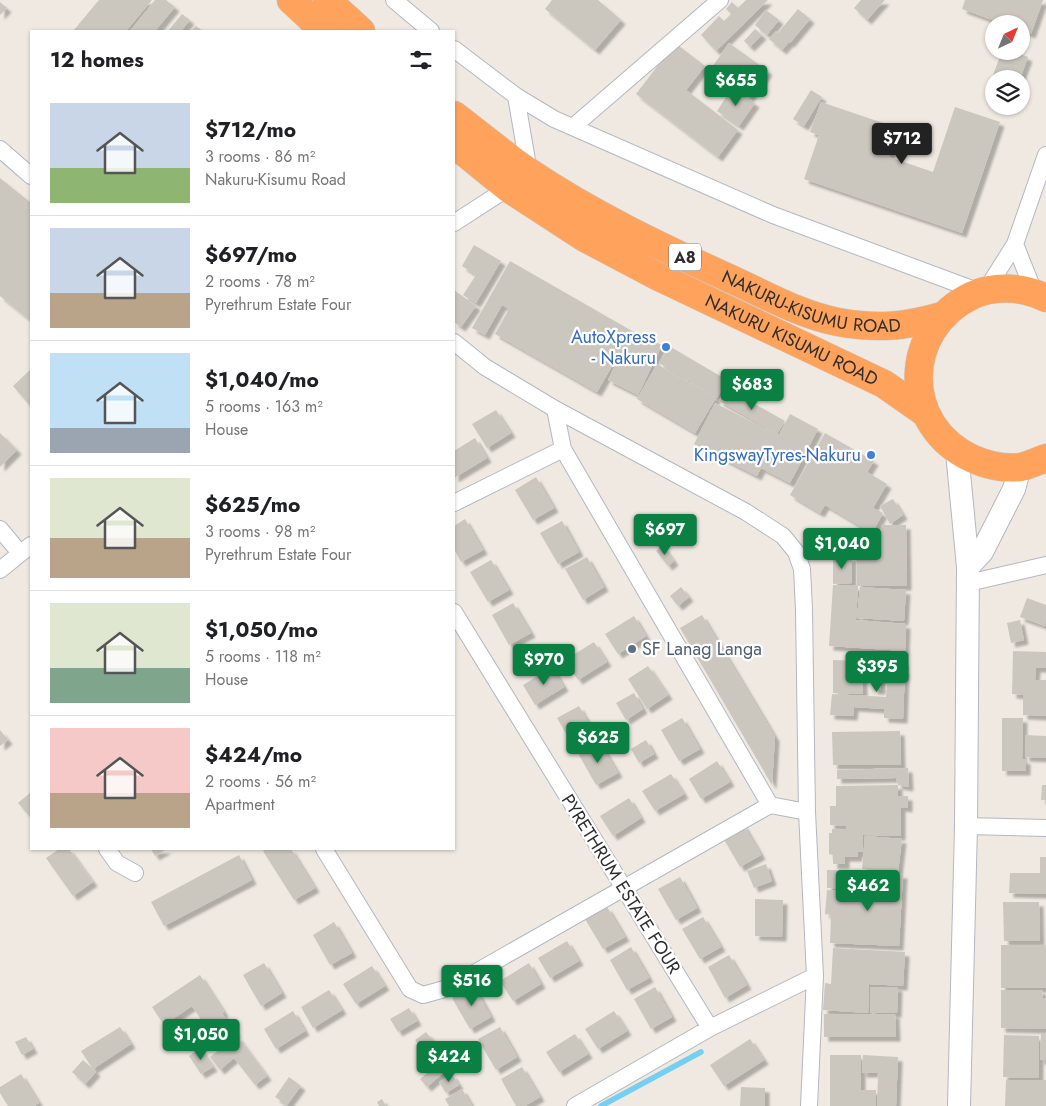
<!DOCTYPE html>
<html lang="en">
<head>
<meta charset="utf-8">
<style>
	:root { --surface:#fff; --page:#f6f6f6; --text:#202124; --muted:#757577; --line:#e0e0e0; --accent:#0b8043 }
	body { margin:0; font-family:Jost,sans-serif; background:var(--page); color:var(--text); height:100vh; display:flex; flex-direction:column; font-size:19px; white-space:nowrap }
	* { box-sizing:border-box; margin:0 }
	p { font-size:16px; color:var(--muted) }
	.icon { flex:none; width:28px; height:28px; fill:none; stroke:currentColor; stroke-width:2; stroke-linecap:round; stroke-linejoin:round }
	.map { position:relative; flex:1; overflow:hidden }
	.side { position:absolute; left:30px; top:30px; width:425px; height:820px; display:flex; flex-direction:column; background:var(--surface); border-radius:0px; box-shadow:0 1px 4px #0004 }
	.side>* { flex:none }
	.needle { width:32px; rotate:43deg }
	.buttons { position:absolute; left:985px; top:15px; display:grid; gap:10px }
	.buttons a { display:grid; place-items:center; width:45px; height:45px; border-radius:50%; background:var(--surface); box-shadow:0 1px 4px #0004; font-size:25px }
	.price { position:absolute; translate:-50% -42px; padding:0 11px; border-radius:5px; background:var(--accent); color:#fff; font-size:16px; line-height:32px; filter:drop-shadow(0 1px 2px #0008) }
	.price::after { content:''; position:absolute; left:50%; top:30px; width:15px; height:11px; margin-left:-8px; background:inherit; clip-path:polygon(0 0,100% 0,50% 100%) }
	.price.selected { background:#222; color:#fff }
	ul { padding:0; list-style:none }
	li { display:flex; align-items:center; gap:15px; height:125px; padding:0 20px }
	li+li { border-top:1px solid var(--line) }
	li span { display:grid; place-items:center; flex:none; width:140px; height:100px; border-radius:0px; color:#555 }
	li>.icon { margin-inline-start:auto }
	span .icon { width:60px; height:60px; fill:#fffc; stroke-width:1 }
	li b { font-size:21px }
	h2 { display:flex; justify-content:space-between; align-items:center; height:60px; padding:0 20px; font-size:21px }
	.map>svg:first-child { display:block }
</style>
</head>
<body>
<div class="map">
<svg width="1046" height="1106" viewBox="0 0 1046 1106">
	<defs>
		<filter id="shadow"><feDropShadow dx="4.5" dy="4.5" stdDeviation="1" flood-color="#0004"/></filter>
	</defs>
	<rect width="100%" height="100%" fill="#efe9e1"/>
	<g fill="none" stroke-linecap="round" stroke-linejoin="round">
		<path stroke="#75cff0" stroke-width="5.5" d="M601,1106l100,-54"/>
	</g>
	<path fill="#cbc7bf" filter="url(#shadow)" d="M99,0h53l-26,31h-53z
		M155,0h11l9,7 -20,24h-25z
		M552,0h46l23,20 -26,30 -50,-41z
		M746,0h22l-52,51 -15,-16 18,-19 5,5 7,-7 -5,-5 6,-7 6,6z
		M861,0h24l-18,20 -13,-12z
		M965,0h78l-12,34 -10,-4v-6h-18l-41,-15z
		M0,2l7,6 -7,7z
		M798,9l12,10 -20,24 -7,-6 6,5 -7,8 -13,-11 7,-8 2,2z
		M766,10l13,10 -12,15 -12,-10z
		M182,14l8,6 -9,11h-13z
		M196,26l7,5h-12z
		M755,29l7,6 -12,12 -6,-6z
		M675,43l30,23 -19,24 52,40 -20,27 -82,-63z
		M729,43l39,28 -19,27 -39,-28z
		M1002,51h11l15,6 -8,22h-26v6l-4,-2z
		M732,88l23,15 -16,23 -22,-15z
		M811,90l11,7 -18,29 -11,-7z
		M821,102l77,26 -9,29 44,15 22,-65 45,15 -38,111 -158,-54 15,-44 -9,-3z
		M0,178l31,25v118l-31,-25z
		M474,245l27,16 -25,42 -13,-8 13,-20 -14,-9z
		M510,261l122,70 30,14 -24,50 -30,-15 22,-45 -33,57 -102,-58 14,-25 -7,-4 -17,30 -13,-7z
		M454,290l22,16 -15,21 -7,-5z
		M669,346l58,34 -10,18 -58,-35z
		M657,364l59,34 -21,35 -58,-34z
		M31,369v38l-18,-21z
		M726,388l59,33 -8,13 -58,-33z
		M715,403l63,32 -6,13 18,-34 28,15 -28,54 -29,-15 -4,8 -63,-32z
		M496,410l15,23 -24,15 -15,-24z
		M0,433l17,17 -17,17z
		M825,433l49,28 -7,11 20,12 -14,24 10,5 -11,20 -47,-28 -5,8 -30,-18z
		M475,438l12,20 -33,20v-27z
		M536,477l18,31 -21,12 -18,-30z
		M893,499l10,16 -13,9 -10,-18z
		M465,519l18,31 -22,12 -7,-13v-23z
		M562,521l17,31 -21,12 -18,-31z
		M881,525h25l1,61h-49l-2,34 50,4 -1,27 -76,-5 4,-61 24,1 -1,-47h25z
		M663,546l11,15 -6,5 -12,-15z
		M587,557l17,30 -21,13 -18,-31z
		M833,557h19v26l-19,1z
		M491,560l18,30 -21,12 -18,-30z
		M681,587l8,10 -11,9 -8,-10z
		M860,587l46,3 -2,31 -47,-3z
		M1027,598l19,7 -1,21 -25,-9z
		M513,603l18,30 -22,12 -17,-30z
		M702,615l73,122 -3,48 -92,-157z
		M634,616l12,20 -28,18 -13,-20z
		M1020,620l4,20 -13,3 -4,-20z
		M594,642l13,20 -29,18 -13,-20z
		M1013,651l33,1v16h-10l-1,12h11v36l-23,-1v-20l-11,-1z
		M833,660l30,1v33l-30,-1z
		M904,661v7h-8l9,1 -2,50 -19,-1v-9l-30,-2 -1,9 -23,-1 2,-21 54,3 2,-29h-2l1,11h-6v11h-7l-1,-14h-5v-14z
		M648,666l20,29 -21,14 -19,-30z
		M552,667l12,20 -29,18 -12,-20z
		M634,693l9,16 -17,11 -10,-17z
		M579,706l17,30 -21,13 -18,-31z
		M682,718l18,31 -21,12 -18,-31z
		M1002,718h21l-1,41 4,1v11h-24z
		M0,730l8,10 -8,6z
		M900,731l1,34h-68l-1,-33z
		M1025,735l21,1v22l-21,-1z
		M646,740l8,14 -15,9 -8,-14z
		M600,743l18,30 -22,12 -17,-30z
		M717,761l13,21 -29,17 -12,-20z
		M908,768l1,19 -11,-2 -2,-7 -59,1v-9z
		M671,774l13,20 -29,17 -13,-20z
		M898,785v11h10v12l-7,-1v29l-38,-1v17h-5v5h-13v7h-12v-9l-4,-1v-21h3v-4h14v-3l-16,-1v-19h6v-20z
		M1042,785h4v15h-5z
		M31,792v26l-13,-15z
		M629,798l12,20 -28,18 -13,-20z
		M743,824l18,31 -21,12 -18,-31z
		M865,836l37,3 -4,33 -36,-3z
		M59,849h10l24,33 -20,14 -27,-38z
		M151,849h16l-12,7z
		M266,849h25l24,39 -21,12 -31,-49z
		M239,855l13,25 -88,46 -13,-24z
		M1040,857h6v37l-37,-1 1,-20h30z
		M766,864l6,17 -18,7 -7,-17z
		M827,870l36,1v18l-36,-1z
		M864,872l39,2 -4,72 -69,-3 1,-28 -6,-1 2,-24 36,2z
		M680,877l17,31 -21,12 -18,-31z
		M755,899l28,1 -1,37 -27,-1z
		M1003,902h36l1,39h-36z
		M607,907l18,30 -22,12 -18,-30z
		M703,917l18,30 -21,12 -18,-30z
		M334,922l18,31 -22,12 -17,-30z
		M567,941l12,20 -29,17 -12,-20z
		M1001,945h45v43h-45z
		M631,947l18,31 -22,12 -17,-30z
		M833,948l72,4 -2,34 -34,-2 -1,29 -45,-3 2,-27 6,1z
		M729,955l18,30 -22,13 -17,-31z
		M264,963l18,30 -21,13 -18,-31z
		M529,963l12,21 -28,17 -13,-20z
		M372,966l13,20 -29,18 -13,-20z
		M200,975l24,37 -2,1 14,20 -18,12 -26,-39 -28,19 -12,-18z
		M474,986l17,31 -21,12 -18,-31z
		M655,987l17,30 -21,12 -17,-30z
		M870,987h28l-1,26h-27z
		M329,990l13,20 -29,18 -12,-21z
		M1001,990h41l1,8h3v31l-45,-1z
		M409,1008l8,13 -19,11 -8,-13z
		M293,1011l12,20 -29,18 -12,-20z
		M614,1011l13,20 -29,18 -13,-20z
		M824,1014h71l1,23h-72z
		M120,1027l11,17 -38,25 3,3 -11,12 -13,-12 11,-12 10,9 -12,-18z
		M500,1027l17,30 -21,13 -18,-31z
		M426,1032l14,17 -11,9 -14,-18z
		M1041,1033h5v27h-6z
		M575,1034l13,20 -29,18 -13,-20z
		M1004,1035l35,1v42l-36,-1z
		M237,1036l30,40 -12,9 -21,-27 -14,12 -10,-13z
		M26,1037l7,12 -11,6 -7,-13z
		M750,1039l14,21 -40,26 -14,-21z
		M200,1048l13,19 -12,7 -12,-18z
		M830,1055h31v35h15v16h-46z
		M863,1055l35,2 -2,49h-19l1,-33h-16z
		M442,1061l7,7 -22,19 -7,-8z
		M522,1067l18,30 -15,9h-9l-15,-27z
		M21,1074l18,29 -5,3h-26l-8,-13v-6z
		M452,1074l7,11 -13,8 -7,-11z
		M289,1077l12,9 -14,19 -12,-8z
		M1006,1080h40v26h-41z
		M741,1087l24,1v18h-25z
		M462,1089l10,17h-23l-4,-7z
		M382,1099l4,7h-7l-2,-4z"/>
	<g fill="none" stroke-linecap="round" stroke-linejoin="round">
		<defs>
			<path id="street" d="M394,0l37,31
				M454,49l62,47 38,23 219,96 207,77
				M516,96l13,76
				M574,126l146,-126
				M0,149l31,27
				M454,223l54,-35
				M1015,244l19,48
				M986,290l29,-46 31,-89
				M454,342l31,25 70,42 191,103 37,24 13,16 6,17 2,41 3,202 8,164 -6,130
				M555,409l8,40 207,356
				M454,503l109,-54
				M0,529l20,24
				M0,570l31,-25
				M968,583l78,-18
				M454,612l256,416
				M966,826l80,2
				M107,849l10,14 18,10
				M324,849l86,140 13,6 25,-7 322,-183 37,7
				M575,1106l135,-78 105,-52"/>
			<path id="secondary" d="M957,452l11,115 -2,259 -7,280
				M968,567l14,-15 32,-63 6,-22"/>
			<g id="highway">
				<path d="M291,0l33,31"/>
				<path d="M327,0l34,31"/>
				<path id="s1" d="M454,115c25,19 49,39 75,57 64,43 134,76 204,108 33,15 68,35 105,42 39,7 65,5 104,-6"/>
				<path id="s2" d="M454,144l54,44 77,50 72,38 227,108 40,28"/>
				<path d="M1046,298c-23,-11 -50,-13 -73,-3 -72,34 -73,131 0,164 14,6 32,10 48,8 8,-2 17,-6 25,-9"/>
			</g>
		</defs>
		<use href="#street" stroke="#b4b7c1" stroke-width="18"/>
		<use href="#secondary" stroke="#b4b7c1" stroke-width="24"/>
		<use href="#highway" stroke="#c9c9c9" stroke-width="29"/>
		<use href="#street" stroke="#fff" stroke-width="16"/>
		<use href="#secondary" stroke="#fff" stroke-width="22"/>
		<use href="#highway" stroke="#ffa35c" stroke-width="28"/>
	</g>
	<g fill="#3f7fe0" stroke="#fff" stroke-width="2">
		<circle cx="666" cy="347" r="5"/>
		<circle cx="871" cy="455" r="5"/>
	</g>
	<circle fill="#5c6f8a" stroke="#fff" stroke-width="2" cx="632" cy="649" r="5"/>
	<g text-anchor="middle" stroke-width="4.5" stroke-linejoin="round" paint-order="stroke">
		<rect fill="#fff" stroke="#6d6d6d" stroke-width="1" x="669" y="243.5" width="32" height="27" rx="4"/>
		<g font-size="16" font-weight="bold" fill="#2e2e2e">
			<text x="685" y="263">A8</text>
		</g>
		<g font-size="18" fill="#2e2e2e" stroke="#fff">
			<text dy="6" stroke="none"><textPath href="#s1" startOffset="408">NAKURU-KISUMU ROAD</textPath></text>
			<text dy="6" stroke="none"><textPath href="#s2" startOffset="392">NAKURU KISUMU ROAD</textPath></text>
			<text transform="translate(621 884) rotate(58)" y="6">PYRETHRUM ESTATE FOUR</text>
		</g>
		<g font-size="18" fill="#366cbe" stroke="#fff" text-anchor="end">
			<text x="656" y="343">AutoXpress<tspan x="656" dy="21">- Nakuru</tspan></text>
			<text x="861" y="461">KingswayTyres-Nakuru</text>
		</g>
		<g font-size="18" fill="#4e5e75" stroke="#fff" text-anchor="start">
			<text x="642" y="655">SF Lanag Langa</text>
		</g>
	</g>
</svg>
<div class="buttons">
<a><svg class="needle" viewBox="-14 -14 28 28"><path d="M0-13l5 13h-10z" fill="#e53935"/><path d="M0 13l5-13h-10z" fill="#757577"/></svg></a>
<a><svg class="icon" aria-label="layers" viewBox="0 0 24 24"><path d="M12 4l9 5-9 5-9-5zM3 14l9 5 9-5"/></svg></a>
</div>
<b class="price" style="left:736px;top:107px">$655</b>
<b class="price selected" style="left:902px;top:165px">$712</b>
<b class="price" style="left:752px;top:411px">$683</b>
<b class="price" style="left:665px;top:556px">$697</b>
<b class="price" style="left:842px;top:570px">$1,040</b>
<b class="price" style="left:544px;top:686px">$970</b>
<b class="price" style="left:877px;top:693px">$395</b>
<b class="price" style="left:598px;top:764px">$625</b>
<b class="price" style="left:868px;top:912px">$462</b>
<b class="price" style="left:472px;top:1007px">$516</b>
<b class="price" style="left:201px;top:1061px">$1,050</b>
<b class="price" style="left:449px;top:1083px">$424</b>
<section class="side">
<h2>12 homes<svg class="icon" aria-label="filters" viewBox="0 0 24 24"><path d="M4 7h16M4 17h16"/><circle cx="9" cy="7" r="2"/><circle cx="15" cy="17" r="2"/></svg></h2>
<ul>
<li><span style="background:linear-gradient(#c9d6e8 65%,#8fb573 0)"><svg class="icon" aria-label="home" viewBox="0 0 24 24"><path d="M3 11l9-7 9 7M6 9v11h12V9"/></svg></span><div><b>$712/mo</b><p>3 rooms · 86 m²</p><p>Nakuru-Kisumu Road</p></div></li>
<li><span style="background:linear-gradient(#c9d6e8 65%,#b9a48a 0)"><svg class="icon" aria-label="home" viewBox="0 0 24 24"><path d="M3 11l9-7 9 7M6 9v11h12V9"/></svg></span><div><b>$697/mo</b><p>2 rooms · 78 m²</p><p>Pyrethrum Estate Four</p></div></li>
<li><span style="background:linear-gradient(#bfe0f5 75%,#9aa5b1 0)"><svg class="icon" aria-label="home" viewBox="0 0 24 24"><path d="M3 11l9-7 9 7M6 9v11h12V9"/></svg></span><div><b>$1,040/mo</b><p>5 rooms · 163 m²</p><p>House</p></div></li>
<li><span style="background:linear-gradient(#dfe7d0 60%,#b9a48a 0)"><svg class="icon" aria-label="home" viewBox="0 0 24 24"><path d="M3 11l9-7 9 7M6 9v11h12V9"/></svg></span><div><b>$625/mo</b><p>3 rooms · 98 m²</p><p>Pyrethrum Estate Four</p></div></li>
<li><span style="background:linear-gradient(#dfe7d0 65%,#7fa58c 0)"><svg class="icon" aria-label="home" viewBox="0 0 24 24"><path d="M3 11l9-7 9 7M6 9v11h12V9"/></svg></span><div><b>$1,050/mo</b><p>5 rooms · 118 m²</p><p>House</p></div></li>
<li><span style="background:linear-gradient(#f6c9c9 65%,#b9a48a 0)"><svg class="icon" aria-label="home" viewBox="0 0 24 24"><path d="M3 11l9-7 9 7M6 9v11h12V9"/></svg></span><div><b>$424/mo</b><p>2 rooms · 56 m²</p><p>Apartment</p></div></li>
</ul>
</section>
</div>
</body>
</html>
